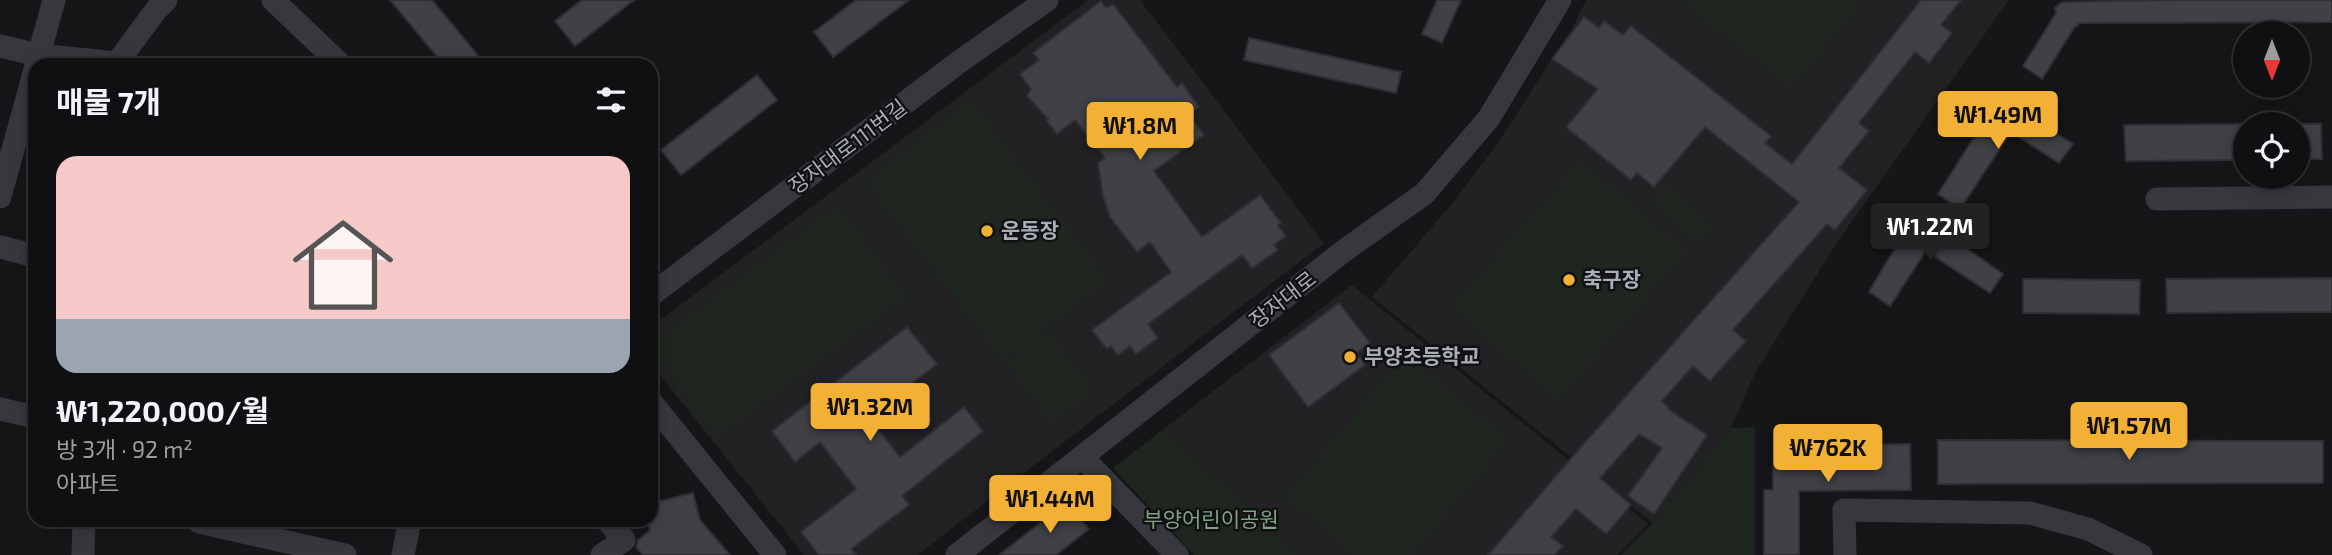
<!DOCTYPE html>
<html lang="ko">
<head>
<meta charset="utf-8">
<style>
	:root { --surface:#101012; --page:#1e1e20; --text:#f1f3f6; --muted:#9c9d9f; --line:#303032; --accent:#f2b134 }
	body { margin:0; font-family:"Exo 2","Noto Sans KR",sans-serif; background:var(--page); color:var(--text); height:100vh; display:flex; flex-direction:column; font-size:26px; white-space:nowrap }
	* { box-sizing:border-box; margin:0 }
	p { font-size:23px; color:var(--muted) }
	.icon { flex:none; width:38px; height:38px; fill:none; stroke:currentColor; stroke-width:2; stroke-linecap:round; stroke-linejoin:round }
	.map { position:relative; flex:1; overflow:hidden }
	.panel { position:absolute; left:28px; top:58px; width:630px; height:469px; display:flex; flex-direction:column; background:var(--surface); border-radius:21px; box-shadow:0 4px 18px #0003,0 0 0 2px var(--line) }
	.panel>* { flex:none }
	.needle { width:46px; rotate:180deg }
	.controls { position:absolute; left:2233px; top:21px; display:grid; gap:14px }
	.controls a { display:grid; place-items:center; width:77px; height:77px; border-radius:50%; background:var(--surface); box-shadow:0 4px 18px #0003,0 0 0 2px var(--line); font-size:35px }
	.price { position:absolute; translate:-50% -60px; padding:0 16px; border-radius:7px; background:var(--accent); color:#111; font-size:23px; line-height:46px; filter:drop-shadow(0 2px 4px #0008) }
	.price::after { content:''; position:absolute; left:50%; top:42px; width:21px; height:16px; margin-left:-10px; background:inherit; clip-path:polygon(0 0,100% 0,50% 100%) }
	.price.selected { background:#222; color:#fff }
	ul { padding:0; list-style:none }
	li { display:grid; align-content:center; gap:14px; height:371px; padding:0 28px }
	li span { display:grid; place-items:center; height:217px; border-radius:21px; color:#555 }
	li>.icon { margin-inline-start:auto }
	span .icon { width:126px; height:126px; fill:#fffc; stroke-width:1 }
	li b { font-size:30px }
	h2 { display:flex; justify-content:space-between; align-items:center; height:84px; padding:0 28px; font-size:30px }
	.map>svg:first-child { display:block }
</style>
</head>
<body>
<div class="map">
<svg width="2332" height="555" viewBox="0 0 2332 555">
	<rect width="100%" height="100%" fill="#161618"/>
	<path fill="#222225" d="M1088,0h52l184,243 -407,312h-113l-153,-191v-37z
		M1586,0h423l-171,241 -82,130 -25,57 -78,95 -281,-226 78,-91 46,-60 78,-121z
		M1352,285l296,239 -31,31h-320l-132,-127z"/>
	<path fill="#1e261f" d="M1679,0h184l-71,89z
		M971,101l138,179 -106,81 -137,-179z
		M1580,160l107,92 -129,148 -107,-92z
		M1668,185l47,41 -17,19 -47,-42z
		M838,205l69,92 -190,142 -66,-88v-7z
		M1047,330l47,61 -42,32 -46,-61z
		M1405,354l104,86 -96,115h-58l-69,-58z
		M1755,427v128h-134l32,-32 78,-95z
		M1165,428l132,127h-103l-81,-87z"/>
	<path fill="#404145" stroke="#303034" stroke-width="2" d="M390,0h42l54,65h-42z
		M582,0h52l-59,46 -20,-25z
		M856,0h53l-76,57 -19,-25z
		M1437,0h24l-19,43 -20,-9z
		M1921,0h40l-20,25 11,8 -23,30 -14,-11 -56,71 10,8 -30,37 28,22 -32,40 -8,-6 -94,106 13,11 -36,40 -17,-15 -31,35 6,6 -1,1 40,27 -53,79 -26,-18 34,-48 -23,-14 -39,44 31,27 -25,29 -30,-25 -25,28 12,9 -8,9h-67l93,-108 218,-245 -94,-75 -51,60 -17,-14 -6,7 -65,-53 32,-38 -46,-30 32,-42 15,11 5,-7 19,14 8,-9 140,110 -6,7 27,21z
		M2170,0h162v22l-252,1 -6,5 -32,51 -19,-13 33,-53 -1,-5 7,-6z
		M1101,1l5,7 7,-4 64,83 5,-4 17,24 -10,7 15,21 -50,36 48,66 58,-42 21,28 -3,3 8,10 -12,9 4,5 -26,18 -10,-13 -94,69 10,14 -22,16 -6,-8 -12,9 -7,-9 -4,3 -15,-19 79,-58 -21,-30 -13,10 -27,-35 -7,-21 -5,-33 7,-5 -30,-38 -18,14 -11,-14 2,-1 -21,-23 4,-7 -11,-15 19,-14 -6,-7z
		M1249,38l152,34 -5,21 -152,-33z
		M757,75l20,25 -96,75 -20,-25z
		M2000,106l17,11 3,-6 53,33 -14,19 -48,-31 -51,77 -22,-15 49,-77 4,3z
		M2245,124v36l-119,1 -2,-36z
		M2298,124h23l1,35h-24z
		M1915,223l19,13 5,-7 64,45 -13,19 -64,-42 -36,55 -21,-14 36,-61 3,2z
		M2332,278v34l-165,1 -1,-34z
		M2023,279l117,1 -1,34 -116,-1z
		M1339,303l31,40 -13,10 8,12 -57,42 -39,-52z
		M907,327l30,37 -68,53 31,40 64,-50 19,24 -81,65 7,9 -58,44 5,6h-37l-18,-23 55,-43 -36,-47 -25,20 -23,-31z
		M1938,440l385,1v42l-385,1z
		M1910,444l1,46 -112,1v64h-35v-65h9v-25h23v-20z
		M693,493l7,27 30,35h-87l-7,-8 2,-7 12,-10 -3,-10h4v-17z
		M1067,502l22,27 -33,26h-57z"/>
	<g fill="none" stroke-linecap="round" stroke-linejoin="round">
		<path stroke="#37383d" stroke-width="23" d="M273,0l68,65
			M0,46l38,9 79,8 39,-53 10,-10
			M0,197l54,-197
			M2157,199l175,-2
			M0,247l35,9
			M651,295l308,-233 88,-62
			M651,402l124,153
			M0,409l35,8
			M1083,458l94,97
			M199,520v2l146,33
			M83,555l1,-35
			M403,555l7,-35
			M602,555l22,-15 -17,-20
			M957,555l388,-305 79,-56 65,-76 71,-118
			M1845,555l-1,-45 186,3 58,16 53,26"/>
	</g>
	<g fill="#f2b134" stroke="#111113" stroke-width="2.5">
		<circle cx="987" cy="231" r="7"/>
		<circle cx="1569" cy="280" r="7"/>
		<circle cx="1350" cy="357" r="7"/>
	</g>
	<g text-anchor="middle" stroke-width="5" stroke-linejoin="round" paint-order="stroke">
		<g font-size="21" fill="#a8adb8" stroke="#111113">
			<text transform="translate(848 147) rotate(-37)" y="7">장자대로111번길</text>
			<text transform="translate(1283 300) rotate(-38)" y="7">장자대로</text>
		</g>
		<g font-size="21" font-weight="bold" fill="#a8adb8" stroke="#111113" text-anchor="start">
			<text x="1001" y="238">운동장</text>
			<text x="1583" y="287">축구장</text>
			<text x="1364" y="364">부양초등학교</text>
		</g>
		<g font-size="21" fill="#7fa381" stroke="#111113">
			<text x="1211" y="527">부양어린이공원</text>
		</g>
	</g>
</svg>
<div class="controls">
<a><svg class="needle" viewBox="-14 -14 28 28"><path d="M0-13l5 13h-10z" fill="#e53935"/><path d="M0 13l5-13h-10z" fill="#9c9d9f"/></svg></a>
<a><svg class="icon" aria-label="locate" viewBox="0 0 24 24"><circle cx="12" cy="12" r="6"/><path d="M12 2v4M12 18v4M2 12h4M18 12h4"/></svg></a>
</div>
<b class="price" style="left:1998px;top:151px">₩1.49M</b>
<b class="price" style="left:1140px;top:162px">₩1.8M</b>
<b class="price selected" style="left:1930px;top:263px">₩1.22M</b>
<b class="price" style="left:870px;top:443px">₩1.32M</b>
<b class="price" style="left:2129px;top:462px">₩1.57M</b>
<b class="price" style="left:1828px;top:484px">₩762K</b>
<b class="price" style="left:1050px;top:535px">₩1.44M</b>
<section class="panel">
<h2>매물 7개<svg class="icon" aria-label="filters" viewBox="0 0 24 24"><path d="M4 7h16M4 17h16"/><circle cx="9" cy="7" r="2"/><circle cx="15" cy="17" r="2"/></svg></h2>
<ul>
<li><span style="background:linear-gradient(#f6c9c9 75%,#9aa5b1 0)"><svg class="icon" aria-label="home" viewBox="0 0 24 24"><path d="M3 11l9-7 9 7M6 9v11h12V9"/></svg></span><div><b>₩1,220,000/월</b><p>방 3개 · 92 m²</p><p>아파트</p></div></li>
</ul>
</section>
</div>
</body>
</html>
